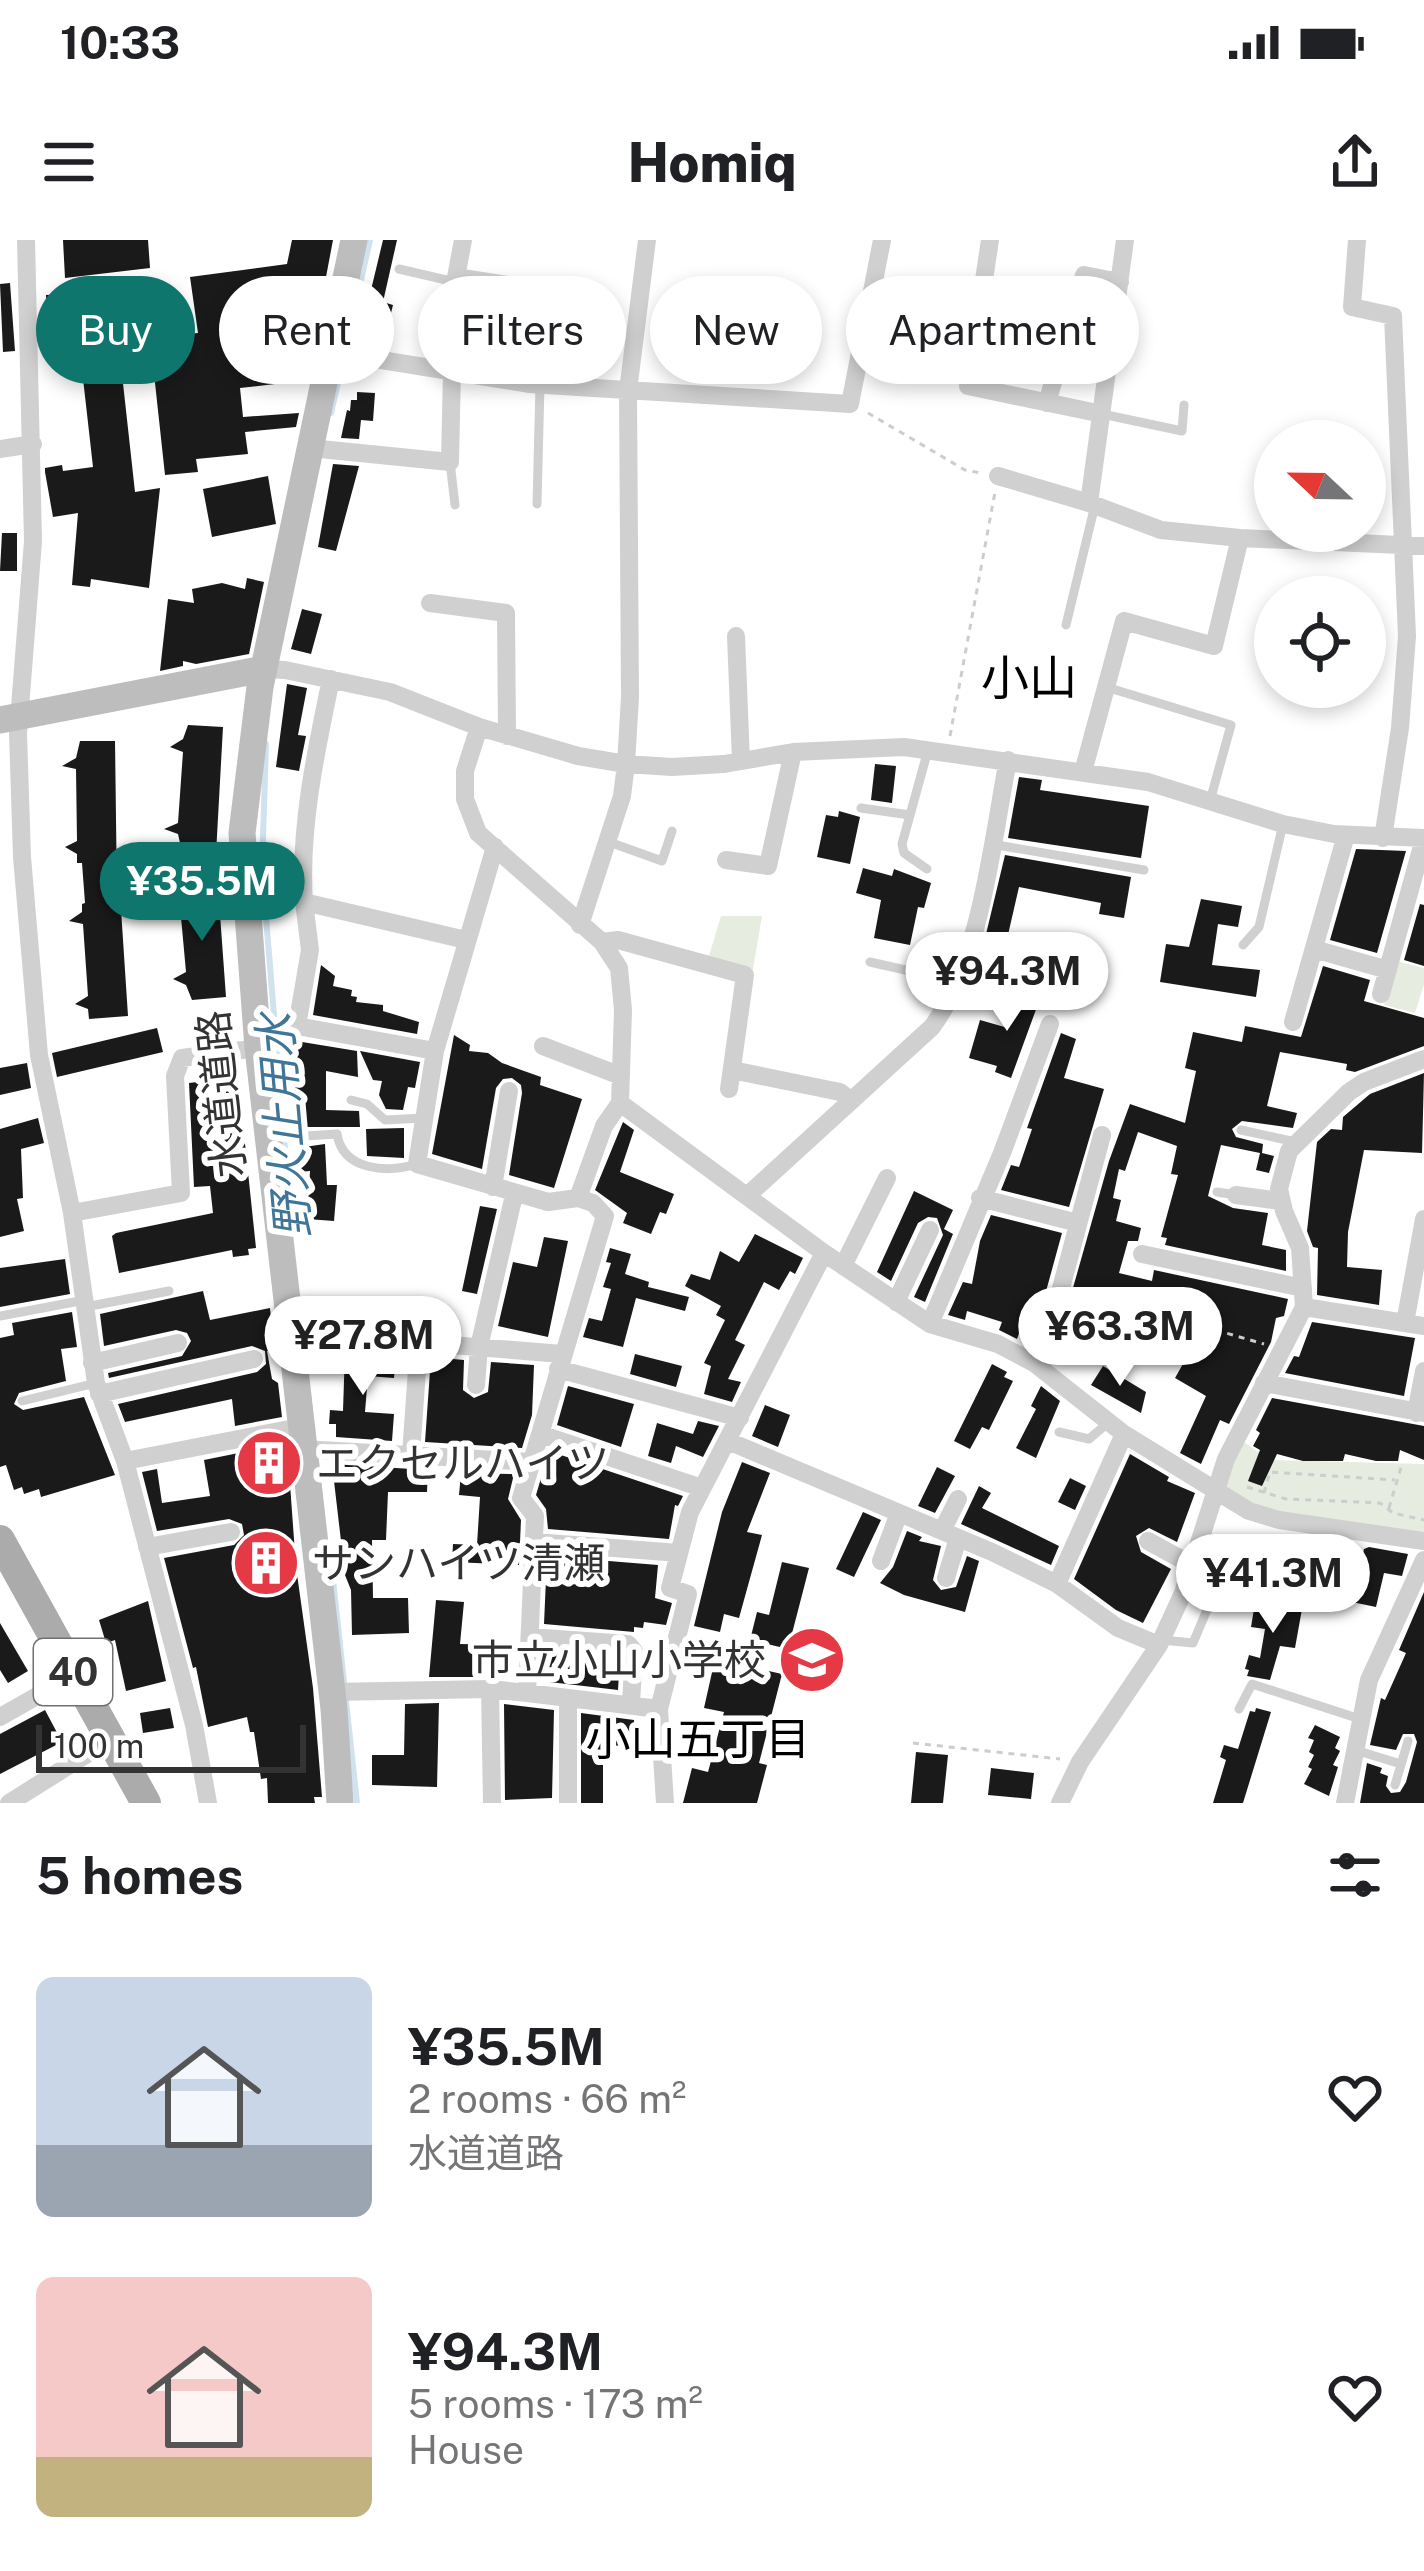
<!DOCTYPE html>
<html lang="en">
<head>
<meta charset="utf-8">
<style>
	:root { --surface:#fff; --page:#f6f6f6; --text:#202124; --muted:#757577; --accent:#0f766e }
	body { margin:0; font-family:"Public Sans","Noto Sans JP",sans-serif; background:var(--page); color:var(--text); height:100vh; display:flex; flex-direction:column; font-size:45px; white-space:nowrap }
	* { box-sizing:border-box; margin:0 }
	p { font-size:39px; color:var(--muted) }
	.icon { flex:none; width:66px; height:66px; fill:none; stroke:currentColor; stroke-width:2; stroke-linecap:round; stroke-linejoin:round }
	.map { position:relative; height:1563px; overflow:hidden }
	.details { display:flex; flex-direction:column; background:var(--surface); flex:1 }
	.details>* { flex:none }
	.hud { position:absolute; left:36px; top:36px; width:1353px; height:108px; display:flex; gap:24px }
	.needle { width:78px; rotate:292deg }
	.buttons { position:absolute; left:1254px; top:180px; display:grid; gap:24px }
	.buttons a { display:grid; place-items:center; width:132px; height:132px; border-radius:50%; background:var(--surface); box-shadow:0 6px 18px #0003; font-size:60px }
	.scale { position:absolute; left:36px; bottom:30px; width:270px; box-sizing:border-box; padding-left:12px; border:6px solid #333; border-top:0; font-size:33px; line-height:42px; white-space:nowrap; color:#333; -webkit-text-stroke:9px #fff; paint-order:stroke }
	.price { position:absolute; translate:-50% -102px; padding:0 27px; border-radius:42px; background:#fff; color:#222; font-size:39px; line-height:78px; filter:drop-shadow(0 3px 6px #0008) }
	.price::after { content:''; position:absolute; left:50%; top:72px; width:36px; height:27px; margin-left:-18px; background:inherit; clip-path:polygon(0 0,100% 0,50% 100%) }
	.price.current { background:var(--accent); color:#fff }
	ul { padding:0; list-style:none }
	li { display:flex; align-items:center; gap:36px; height:300px; padding:0 36px }
	li span { display:grid; place-items:center; flex:none; width:336px; height:240px; border-radius:18px; color:#555 }
	li>.icon { margin-inline-start:auto }
	span .icon { width:144px; height:144px; fill:#fffc; stroke-width:1 }
	li b { font-size:51px }
	h2 { display:flex; justify-content:space-between; align-items:center; height:144px; padding:0 36px; font-size:51px }
	.pill { padding:0 42px; border-radius:54px; background:var(--surface); box-shadow:0 6px 18px #0003; font-size:42px; line-height:108px }
	.pill.current { background:var(--accent); color:#fff }
	.status { display:flex; justify-content:space-between; align-items:center; height:84px; padding:0 60px; background:var(--surface); direction:ltr }
	.status svg { height:33px; fill:currentColor }
	header { display:flex; justify-content:space-between; align-items:center; height:156px; padding:0 36px; background:var(--surface); font-size:54px; font-weight:800 }
	.map>svg:first-child { display:block }
</style>
</head>
<body>
<div class="status"><b>10:33</b><svg viewBox="0 0 49 12"><path d="M0 12V9h3v3zM5 12V6h3v6zM10 12V3h3v9zM15 12V0h3v12zM26 1h20v11H26zM47 4h2v5h-2z"/></svg></div>
<header><svg class="icon" aria-label="menu" viewBox="0 0 24 24"><path d="M4 6h16M4 12h16M4 18h16"/></svg>Homiq<svg class="icon" aria-label="share" viewBox="0 0 24 24"><path d="M12 15V3M7 8l5-5 5 5M5 13v7h14v-7"/></svg></header>
<div class="map">
<svg width="1424" height="1563" viewBox="0 0 1424 1563">
	<rect width="100%" height="100%" fill="#fff"/>
	<path fill="#e6ecdf" d="M721,676h41l-9,53 -44,-13z
		M1396,721l28,7v16l-9,29 -31,-8z
		M1241,1200l29,20 154,4v70l-123,-17 -39,-9 -39,-20z"/>
	<g fill="none" stroke-linecap="round" stroke-linejoin="round">
		<path stroke="#cfe2ee" stroke-width="6" d="M331,173l39,-173
			M266,504l-4,125 29,352
			M333,1340l24,223"/>
	</g>
	<path fill="#1a1a1a" d="M63,0h85l2,28 -85,10z
		M292,0h41l-14,74 -51,4 7,66 -35,4 3,29 56,-4 -3,14 -51,5 3,22 -52,5 2,13 -33,3 -14,-129 37,-4 -1,-8 11,-1 -8,-56 97,-13z
		M383,0h14l-14,62 10,3 -5,20 -24,-6z
		M10,43l5,68 -12,1 -3,-68z
		M70,54l2,47 -24,1 -2,-47z
		M119,107l16,145 25,-4 -11,100 -58,-9 -1,8 -18,-2 6,-72 -25,4 -8,-45v-4l17,-3 1,6 30,-4 -13,-115z
		M357,152l18,1 -2,28 -12,-1 -2,19 -18,-1 6,-28 3,1 1,-11h6z
		M333,224l26,2 -23,85 -18,-4z
		M268,236l8,48 -64,13 -9,-48z
		M2,293h15v38h-17z
		M247,338l17,4 -15,72 -53,10 -13,-3v5l-23,5 8,-72 26,4 -2,-14 30,-6 23,6z
		M302,369l20,5 -11,40 -20,-5z
		M287,444l20,4 -9,47 8,1 -7,35 -23,-4z
		M188,485l35,2 -7,127 -34,-2 -4,-18 -14,-5 14,-6 5,-71 -13,-5 13,-8z
		M80,501h35l2,154 3,-1 8,122 -39,3 -1,-10 -13,-5 13,-8 -5,-72 -14,-3 13,-9v-8l3,-1 -3,-40h-5v-9l-12,-7 12,-6 -1,-72 -14,-3 14,-8z
		M875,524l21,2 -4,37 -21,-3z
		M1019,537l23,3 -2,10 109,16 -8,52 -133,-20z
		M839,571l21,6 -10,47 -33,-7 9,-42 12,2z
		M1356,609l50,2 -29,102 -47,-13z
		M1005,615l126,22 -7,41 -25,-4 2,-11 -82,-16 -17,74 -21,-6z
		M863,628l29,8 2,-7 37,14 -7,25 -6,-1 -8,38 -36,-7 7,-38 -25,-7z
		M218,647l8,110 -34,3 -6,-15 -13,-6 13,-7 -5,-55 -14,-3 14,-9 3,-15z
		M1201,659l41,7 -4,21 -20,-3 -6,41 48,5 -4,27 -96,-15 6,-38 23,3z
		M1420,664l4,1v61l-20,-6z
		M321,725l14,11 -2,10 19,4 -1,6 6,1 -1,5 27,3v6l36,11 -2,12 -104,-19z
		M1323,726l47,14 -6,21 60,17v28l-69,26 -9,-2 1,-6 -67,-12 -13,54 30,7 -4,15 -51,-7 -10,8 4,8 27,7 -1,9 12,3 -5,17 -13,-3 4,-17 -39,-8 -13,51 25,12 35,5 -6,32 24,5v21l-121,-26 2,-7 -6,-1 17,-62 -7,-1 6,-28 -39,-14 -13,39 -6,-2 -6,29 8,2 -5,21 25,7 -3,13h-10l-9,32 33,8 2,-11 134,29 -4,17 -8,2 -5,24 -42,82 -9,-4 -19,44 -21,-11 26,-57 -31,-18 13,-23 4,3 18,-37 -52,-9 -4,26 -45,-7 4,-25 -27,-7 -11,29 -12,-5 46,-162 21,-57 55,19 11,-52 -11,-3 8,-36 49,10 3,-16 56,11z
		M1022,746l25,6 -3,13 -6,-1 -27,74 -16,-6 2,-6 -28,-8 11,-38 28,8z
		M157,788l6,24 -106,25 -5,-24z
		M1061,793l15,6 -12,39 40,11 -35,118 -68,-17 10,-25 8,2 13,-38 -5,-1z
		M454,795l16,10 -1,6 19,2 14,10 39,14 -1,8 42,14 -28,89 -45,-13 13,-82 -1,-8 -9,-7 -9,1 -7,9 -14,81 -50,-15z
		M296,801l61,10 1,26 -32,-6v39l33,1 1,16h-56v-16l-7,-4v-13l-7,1 -3,-23h4z
		M360,811l60,11 -5,26 -7,-1 -5,23 -17,-1 -7,-14 3,-14 -9,-1z
		M27,823l4,25 -31,7v-27z
		M1424,833l-2,80 -58,-3 -16,82 -1,35 35,3 -3,35 -62,-10 1,-47 -5,-1 -6,-16 10,-89 14,-13 11,1 1,-13 27,-23z
		M238,837l18,171 -8,1 1,6 -16,2 -1,-7 -113,23 -7,-37 4,-3 97,-20 -3,-27 -16,1 -5,-104z
		M38,878l6,25 -23,6 2,49 -6,1 7,32 -24,6v-108z
		M623,882l11,8 -14,42 54,22 -8,20 -6,-2 -9,22 -28,-11 4,-10 -32,-23z
		M404,888v30l-37,-2 -1,-27z
		M325,904l2,41h10l-3,36 -27,-2 3,-48 -11,1 -2,-24z
		M914,951l39,19 -9,19 9,5 -28,68 -11,-5 29,-62 -6,-17 -9,-1 -10,6 -27,58 -14,-9z
		M480,966l17,3 -20,85 -15,-3z
		M991,975l71,18 -17,62 -8,-2 -9,30 -5,-1 -6,17 -18,-9 3,-8 -35,-11 -2,9 -17,-5 15,-33 9,2 8,-43z
		M755,994l48,24 -8,16 -5,-3 -11,19 -15,-8 -29,58 10,5 -17,34 13,3 -9,20 -28,-8 7,-28 -7,-3 21,-43 -9,-5 5,-9 -36,-20 6,-12 19,6 10,-29 19,11z
		M544,997l24,4 -20,96 -50,-11 15,-64 24,5z
		M610,1008l21,6 -6,20 24,8 -1,5 41,10 -4,14 -49,-13 -13,49 -40,-10 6,-19 13,3 9,-32 -8,-2 8,-24 -5,-1z
		M65,1019l5,35 -70,13v-39z
		M203,1051l7,29 60,-12 4,42 -7,1 5,28 6,4 4,34 -47,9 -3,-27 -107,23 -7,-18 139,-32 9,-8 -1,-13 -13,-5 -143,32 -1,-5 74,-17 9,-15 -4,-8 -11,-3 -72,16 -4,-32z
		M72,1072l5,35 -16,2 5,32 -47,12 -5,11 9,6 61,-13 31,78 -74,22 -2,-8 -15,5 -2,-7 -8,3 -8,-25 -6,2v-129l14,-3 -2,-12z
		M1312,1082l103,16 -11,58 -119,-23 9,-17 5,1z
		M345,1110l51,4 -2,24 -26,-2 -3,36 29,2 -2,27 -56,-4v-13h-7l1,-14 13,1z
		M635,1114l47,12 -6,21 -46,-13z
		M431,1117l33,3 -1,30 11,8 14,-6 3,-30 43,3 -2,50 -10,33 -97,-6z
		M992,1124l15,8 -3,5 9,4 -24,49 -7,-3 -12,22 -16,-8z
		M1103,1126l43,26 -5,21 -50,-28z
		M568,1146l66,18 -13,43 -64,-22z
		M1041,1146l19,15 -24,57 -20,-10 20,-39 -5,-3z
		M1272,1158l152,28v34l-24,-10 -2,11h-22l-31,-7 -2,7h-40l-26,-7 -15,32 -14,-5 12,-31 -7,-4 7,-13 -4,-3z
		M765,1165l25,10 -12,32 -26,-11z
		M698,1181l21,5 -16,31 -27,-11 -5,17 -23,-7 9,-33 36,11z
		M279,1205l11,39 6,83 17,121 9,109h-8l1,6h-47l-1,-25 -6,1 -7,-47h-4l-3,-15 -39,10 -12,-60 -3,1 -29,-110 70,-13 10,-10 -2,-11 -13,-5 -72,12 -15,-59 15,-3 5,34 48,-7 -6,-36z
		M549,1211l134,45 -5,10 -3,-1 -6,34 -121,-10 -2,-20 -10,-14z
		M1130,1214l39,23 -2,4 28,12 -18,49 -28,-14 -13,8 5,16 30,17 -28,54 -27,-13 -42,-31z
		M742,1222l28,11 -23,59 15,3 -23,83 -15,-4 -4,18 -26,-6 28,-114z
		M332,1224l96,6 -1,22h-39l-2,48h-14l1,58h35l1,35 -57,2 -1,-45 -6,-15z
		M937,1227l18,9 -20,37 -17,-7z
		M461,1233l53,1 -6,25 13,21 -2,45 -67,-3 1,-18 24,1 3,-48 -21,-2z
		M1070,1238l16,8 -11,24 -17,-8z
		M979,1246l12,7 -9,15 77,38 -8,19 -90,-41z
		M863,1272l18,8 -27,57 -18,-8z
		M907,1291l15,6 -3,4 22,5 -8,34 8,10 15,-3 11,-31 12,5 -14,51 -61,-17 -24,-12 13,-16z
		M1277,1296l16,3 -2,11 69,14 4,-15 5,-2 39,7 -6,22 -18,-3 -8,34 -24,-5 1,-8 -36,-6 2,-12 -48,-9z
		M547,1316l111,9 -3,33 17,5 -6,22 -22,-3 -1,6 -9,-1v5l-90,-8z
		M782,1322l27,6 -21,81 -38,-9 7,-28 12,3z
		M1424,1352v211h-64l7,-40 15,5 -2,5 8,3 -2,10 5,7 9,-1 6,-10 11,-40 -3,-8h-11l-7,16 -26,-5 11,-47 4,2 21,-47 -7,-3z
		M436,1360l28,2 -4,42 48,1 -1,32h-78z
		M148,1361l18,80 -40,10 -11,-51 -9,3 -7,-23z
		M1255,1363l47,6 -7,39 -15,-2 -10,34 -23,-4 2,-6 -4,-1 4,-14 11,3 5,-29 -14,-2z
		M0,1383l28,48 -20,12 -8,-13z
		M542,1411l78,6 -2,33 -77,-9z
		M715,1419l67,15 -23,89 8,2 -10,38h-74l9,-35 16,4 16,-60 -20,-4z
		M439,1463l-2,84 -65,-2v-30h32l1,-51z
		M504,1464l50,6 -2,88 -47,2z
		M170,1468l4,20 -31,5 -3,-20z
		M1256,1468l15,4 -28,91h-30l13,-43 -6,-3 4,-12 14,4 12,-38 5,1z
		M45,1470l17,32 -62,32v-40z
		M581,1473l53,7 1,25 -32,1v57h-22z
		M1315,1485l25,12 -5,11 5,3 -7,14 5,2 -9,29 -25,-12 8,-15 -4,-2 6,-12 -5,-3 5,-12 -6,-2z
		M916,1512l32,3 -5,48h-32z
		M991,1528l43,5 -3,26 -43,-4z"/>
	<g fill="none" stroke-linecap="round" stroke-linejoin="round">
		<path stroke="#cdcdcd" stroke-width="3" stroke-dasharray="6 6" stroke-linecap="butt" d="M868,173l97,57 16,3
			M950,496l45,-244
			M986,722l87,24
			M1075,1060l92,16 97,28
			M1247,1247l39,12 94,4 13,10 31,7
			M1264,1253l6,-21 125,8
			M1389,1268l13,-44
			M913,1503l147,16"/>
		<path stroke="#d0d0d0" stroke-width="9" d="M399,29l56,13
			M1102,174l80,17 2,-26
			M450,222l5,43
			M537,264l3,-119
			M1066,385l29,-120
			M1106,447l125,38 -21,76
			M861,568l49,7
			M609,602l53,19 10,-30
			M991,604l153,26
			M927,629l-23,-16 -2,-9 26,-94
			M1243,705l16,-18 24,-103
			M870,722l88,20
			M351,860l16,4 18,16 39,-2
			M1241,890l55,12
			M273,898l64,-4c6,37 50,39 80,30
			M1217,952l19,3
			M85,1067l84,-16
			M0,1076l85,-16
			M22,1161l74,-18
			M1059,1192l30,7 20,-17
			M1162,1400l31,3 27,-64 7,-5 76,15
			M1239,1469l13,-25 108,35
			M1355,1510l46,14
			M1395,1545l13,-44"/>
		<path stroke="#d0d0d0" stroke-width="18" d="M26,0l7,301 -15,192 4,124 17,198 33,158 24,170 29,78 69,264 14,78
			M990,0l-22,146 134,28
			M1357,0l-5,67 41,9 14,320 -7,92 -17,110
			M456,37l77,12 -17,92
			M332,112l198,32 320,20 32,-164
			M439,128l24,-128
			M1047,163l37,-128 36,7
			M310,208l140,14 2,-91
			M0,209l33,-5
			M998,236l91,27 72,27 79,8 184,8
			M1089,263l36,-263
			M430,363l76,10 1,123
			M736,396l5,125
			M264,429l21,1 105,22 89,35 99,29 48,8 46,3 52,-3 69,-12 111,-5 244,35 135,42 51,10 90,4
			M331,439c-15,72 -32,150 -27,223l162,38
			M479,487l-14,44v28l13,34 124,109 17,26 4,42 -3,93 204,150 106,71 68,20 36,19 90,71 125,77 30,9 145,21
			M1083,532l41,-151 90,25 26,-108
			M495,607l-60,204 -18,113 131,38 30,-4 15,5 12,13 -84,282 14,18 -8,177 132,16 6,94
			M726,620l42,6 25,-114
			M304,662l6,48 -13,76 138,25
			M580,685l42,-129 4,-32 4,-67 -2,-306 19,-151
			M602,702l16,-2 127,35 -16,114
			M1314,709l74,21
			M1381,754l43,-155
			M1293,782l53,-187
			M543,806l78,30
			M732,830l108,22 11,9
			M493,947l16,-96
			M748,955l184,-168c49,-67 60,-185 76,-267
			M1236,955l44,6
			M578,958l26,-72 16,-23
			M980,958l98,25
			M72,973l109,-20 -6,-117 7,-18 76,-10
			M1424,979l-19,104 19,3
			M1142,1014l161,34
			M843,1026l44,-88
			M896,1062l34,-72
			M1304,1067l101,16
			M930,1084l72,-171 48,-129
			M289,1092l273,22
			M92,1123l86,-20
			M1034,1123l26,-71 42,-157
			M558,1129l182,49
			M1264,1143l160,30
			M476,1145l3,-38 35,-152
			M99,1154l155,-35
			M1416,1173l8,-42
			M540,1194l162,54
			M728,1201l264,111 65,32 61,44 41,17
			M302,1209l230,13
			M411,1214l8,-112
			M125,1221l175,-34
			M942,1291l16,-32
			M1148,1301l42,23
			M535,1302l144,11
			M147,1307l84,-15
			M881,1321l18,-48
			M946,1338l12,-40
			M1057,1344l67,-150
			M530,1397l98,7 6,7 -3,53
			M490,1449l2,114
			M332,1452l158,-3 37,4
			M568,1458v105
			M659,1469l29,-115 -18,-6 20,-76 134,-259
			M0,1477l74,-42
			M9,1563l102,-64
			M1060,1563l20,-41 79,-117 24,-52 43,-134 78,-152 -4,-59 -16,-37 -5,-22 10,-38 60,-59 15,-10 60,-23
			M1345,1563l24,-123 55,-120"/>
		<path stroke="#bdbdbd" stroke-width="27" d="M0,480l264,-51
			M340,1563l-6,-94 -76,-661 -16,-215 18,-146 94,-447"/>
		<path stroke="#ababab" stroke-width="30" d="M0,1300l146,263"/>
	</g>
	<defs>
		<symbol id="building-disc" viewBox="-11 -11 22 22"><circle r="9.5" fill="#e63946" stroke="#fff"/><path d="M-4-6H4V6H1V3H-1V6H-4ZM-2.5-4.3h1.7v1.8h-1.7ZM.8-4.3h1.7v1.8H.8ZM-2.5-1h1.7V.8h-1.7ZM.8-1h1.7V.8H.8Z" fill="#fff"/></symbol>
		<symbol id="school-disc" viewBox="-11 -11 22 22"><circle r="9.5" fill="#e63946" stroke="#fff"/><path d="M0-5L7-2L0 1L-7-2ZM-4 1L0 2.5L4 1V4Q0 6-4 4Z" fill="#fff"/></symbol>
	</defs>
	<g fill-rule="evenodd">
		<use href="#building-disc" x="231" y="1185" width="76" height="76"/>
		<use href="#building-disc" x="228" y="1285" width="76" height="76"/>
		<use href="#school-disc" x="774" y="1382" width="76" height="76"/>
	</g>
	<g text-anchor="middle" stroke-width="12" stroke-linejoin="round" paint-order="stroke">
		<rect fill="#fff" stroke="#707070" stroke-width="3" x="34" y="1399" width="78" height="66" rx="9"/>
		<g font-size="39" font-weight="bold" fill="#333">
			<text x="73" y="1446">40</text>
		</g>
		<g font-size="42" fill="#333" stroke="#fff">
			<text transform="translate(221 854) rotate(-96)" y="15">水道道路</text>
		</g>
		<g font-size="42" fill="#333" stroke="#fff" text-anchor="start">
			<text x="316" y="1238">エクセルハイツ</text>
			<text x="312" y="1338">サンハイツ清瀬</text>
			<text x="766" y="1435" text-anchor="end">市立小山小学校</text>
		</g>
		<g font-size="45" font-style="italic" fill="#3f7597" stroke="#fff">
			<text transform="translate(284 886) rotate(-95)" y="16">野火止用水</text>
		</g>
		<g font-size="45" fill="#000" stroke="#fff">
			<text x="698" y="1515">小山五丁目</text>
		</g>
		<g font-size="48" fill="#000" stroke="#fff">
			<text x="1029" y="455">小山</text>
		</g>
	</g>
</svg>
<div class="buttons">
<a><svg class="needle" viewBox="-14 -14 28 28"><path d="M0-13l5 13h-10z" fill="#e53935"/><path d="M0 13l5-13h-10z" fill="#757577"/></svg></a>
<a><svg class="icon" aria-label="locate" viewBox="0 0 24 24"><circle cx="12" cy="12" r="6"/><path d="M12 2v4M12 18v4M2 12h4M18 12h4"/></svg></a>
</div>
<div class="scale">100 m</div>
<b class="price current" style="left:202px;top:704px">¥35.5M</b>
<b class="price" style="left:1007px;top:794px">¥94.3M</b>
<b class="price" style="left:1120px;top:1149px">¥63.3M</b>
<b class="price" style="left:363px;top:1158px">¥27.8M</b>
<b class="price" style="left:1273px;top:1396px">¥41.3M</b>
<div class="hud">
<a class="pill current">Buy</a>
<a class="pill">Rent</a>
<a class="pill">Filters</a>
<a class="pill">New</a>
<a class="pill">Apartment</a>
</div>
</div>
<section class="details">
<h2>5 homes<svg class="icon" aria-label="filters" viewBox="0 0 24 24"><path d="M4 7h16M4 17h16"/><circle cx="9" cy="7" r="2"/><circle cx="15" cy="17" r="2"/></svg></h2>
<ul>
<li><span style="background:linear-gradient(#c9d6e8 70%,#9aa5b1 0)"><svg class="icon" aria-label="home" viewBox="0 0 24 24"><path d="M3 11l9-7 9 7M6 9v11h12V9"/></svg></span><div><b>¥35.5M</b><p>2 rooms · 66 m²</p><p>水道道路</p></div><svg class="icon" aria-label="heart" viewBox="0 0 24 24"><path d="M12 20l-8-8c-3-5 5-10 8-4 3-6 11-1 8 4z"/></svg></li>
<li><span style="background:linear-gradient(#f6c9c9 75%,#c2b280 0)"><svg class="icon" aria-label="home" viewBox="0 0 24 24"><path d="M3 11l9-7 9 7M6 9v11h12V9"/></svg></span><div><b>¥94.3M</b><p>5 rooms · 173 m²</p><p>House</p></div><svg class="icon" aria-label="heart" viewBox="0 0 24 24"><path d="M12 20l-8-8c-3-5 5-10 8-4 3-6 11-1 8 4z"/></svg></li>
</ul>
</section>
</body>
</html>
